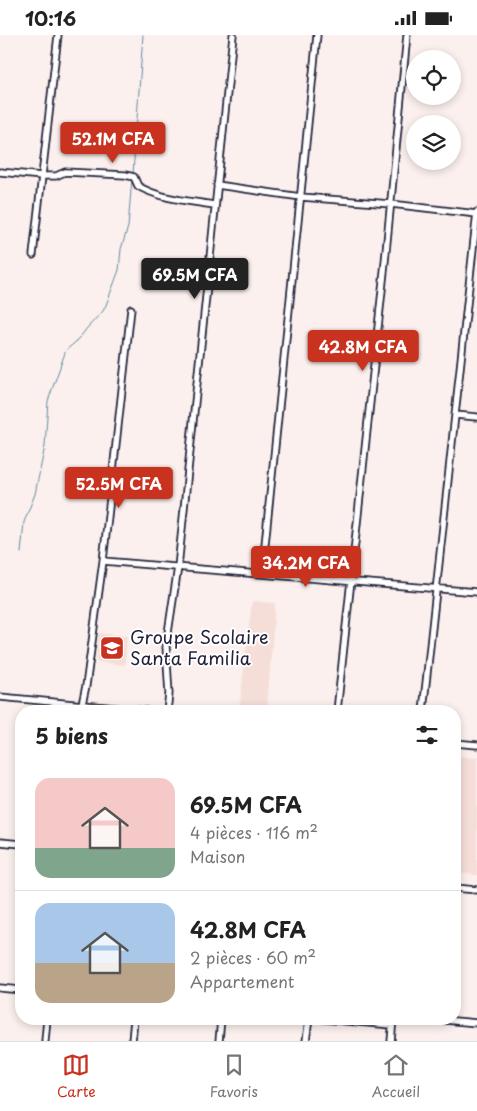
<!DOCTYPE html>
<html lang="fr">
<head>
<meta charset="utf-8">
<style>
	:root { --surface:#fff; --page:#f6f6f6; --text:#222; --muted:#767676; --line:#e0e0e0; --accent:#c8321e }
	body { margin:0; font-family:"Playpen Sans",sans-serif; background:var(--page); color:var(--text); height:100vh; display:flex; flex-direction:column; font-size:19px; white-space:nowrap }
	* { box-sizing:border-box; margin:0 }
	p { font-size:16px; color:var(--muted) }
	.icon { flex:none; width:28px; height:28px; fill:none; stroke:currentColor; stroke-width:2; stroke-linecap:round; stroke-linejoin:round }
	.map { position:relative; flex:1; overflow:hidden }
	.sheet { position:absolute; left:15px; top:670px; width:446px; height:320px; display:flex; flex-direction:column; background:var(--surface); border-radius:20px; box-shadow:0 2px 8px #0003 }
	.sheet>* { flex:none }
	.controls { position:absolute; left:406px; top:15px; display:grid; gap:10px }
	.controls a { display:grid; place-items:center; width:55px; height:55px; border-radius:50%; background:var(--surface); box-shadow:0 2px 8px #0003; font-size:25px }
	.price { position:absolute; translate:-50% -42px; padding:0 11px; border-radius:5px; background:var(--accent); color:#fff; font-size:16px; line-height:32px; filter:drop-shadow(0 1px 2px #0008) }
	.price::after { content:''; position:absolute; left:50%; top:30px; width:15px; height:11px; margin-left:-8px; background:inherit; clip-path:polygon(0 0,100% 0,50% 100%) }
	.price.current { background:#222; color:#fff }
	ul { padding:0; list-style:none }
	li { display:flex; align-items:center; gap:15px; height:125px; padding:0 20px }
	li+li { border-top:1px solid var(--line) }
	li span { display:grid; place-items:center; flex:none; width:140px; height:100px; border-radius:15px; color:#555 }
	li>.icon { margin-inline-start:auto }
	span .icon { width:60px; height:60px; fill:#fffc; stroke-width:1 }
	li b { font-size:21px }
	h2 { display:flex; justify-content:space-between; align-items:center; height:60px; padding:0 20px; font-size:21px }
	.status { display:flex; justify-content:space-between; align-items:center; height:35px; padding:0 25px; background:var(--surface); direction:ltr }
	.status svg { height:14px; fill:currentColor }
	.menu { display:flex; justify-content:space-around; align-items:center; height:70px; border-top:1px solid var(--line); background:var(--surface); font-size:14px; color:var(--muted) }
	.menu a { display:grid; justify-items:center; gap:2px }
	.menu .current { color:var(--accent) }
	.map>svg:first-child { display:block }
</style>
</head>
<body>
<div class="status"><b>10:16</b><svg viewBox="0 0 49 12"><path d="M0 12V9h3v3zM5 12V6h3v6zM10 12V3h3v9zM15 12V0h3v12zM26 1h20v11H26zM47 4h2v5h-2z"/></svg></div>
<div class="map">
<svg width="477" height="1006" viewBox="0 0 477 1006">
	<rect width="100%" height="100%" fill="#fbf0ed"/>
	<filter id="ink" filterUnits="userSpaceOnUse"><feTurbulence type="fractalNoise" baseFrequency=".02" numOctaves="2"/><feDisplacementMap in="SourceGraphic" scale="10" xChannelSelector="R" yChannelSelector="G"/><feConvolveMatrix kernelMatrix="1 2 1 2 8 2 1 2 1" color-interpolation-filters="sRGB"/></filter>
	<g filter="url(#ink)">
		<path fill="#f6ded8" d="M252,566l23,2 -8,108h-28z
			M99,598l28,3 -2,29 -29,-3z
			M455,721l22,2v117l-22,-2z"/>
		<g fill="none" stroke-linecap="round" stroke-linejoin="round">
			<path stroke="#608aa5" stroke-width="1" d="M133,139l10,-139
				M21,518l3,-31 11,-28 10,-48 3,-45 18,-51 12,-10 9,-12 16,-17 3,-6 13,-35 2,-21 7,-22 4,-49"/>
			<defs>
				<path id="minor" d="M0,137l42,4h14l9,-4 60,3 9,2 4,9c22,13 52,15 77,19
					M217,150l84,12 90,7 86,10
					M33,220l25,-220
					M455,380l22,2
					M103,526l374,31
					M262,539l55,-539
					M0,662l147,14
					M77,676l5,-7 4,-18 17,-125 28,-252
					M167,676l2,-17 -3,-48 12,-79 55,-532
					M337,676l48,-449 22,-227
					M423,676l54,-499
					M455,708l22,2
					M0,807l21,2
					M455,853l22,2
					M0,953l21,2
					M323,984l69,6
					M433,984l44,4
					M45,1006l2,-22
					M132,1006l2,-22
					M219,1006l2,-22
					M306,1006l3,-22
					M391,1006l2,-22"/>
			</defs>
			<use href="#minor" stroke="#22223b" stroke-width="9"/>
			<use href="#minor" stroke="#fff" stroke-width="5.5"/>
		</g>
	</g>
	<defs>
		<symbol id="school-square" viewBox="-11 -11 22 22"><rect x="-9" y="-9" width="18" height="18" rx="4" fill="#c8321e" stroke="#fff"/><path d="M0-5L7-2L0 1L-7-2ZM-4 1L0 2.5L4 1V4Q0 6-4 4Z" fill="#fff"/></symbol>
	</defs>
	<g fill-rule="evenodd">
		<use href="#school-square" x="98" y="599" width="28" height="28"/>
	</g>
	<g text-anchor="middle" stroke-width="4" stroke-linejoin="round" paint-order="stroke">
		<g font-size="18" fill="#22223b" stroke="#fff" text-anchor="start">
			<text x="130" y="609">Groupe Scolaire<tspan x="130" dy="21">Santa Familia</tspan></text>
		</g>
	</g>
</svg>
<div class="controls">
<a><svg class="icon" aria-label="locate" viewBox="0 0 24 24"><circle cx="12" cy="12" r="6"/><path d="M12 2v4M12 18v4M2 12h4M18 12h4"/></svg></a>
<a><svg class="icon" aria-label="layers" viewBox="0 0 24 24"><path d="M12 4l9 5-9 5-9-5zM3 14l9 5 9-5"/></svg></a>
</div>
<b class="price" style="left:113px;top:129px">52.1M CFA</b>
<b class="price current" style="left:195px;top:265px">69.5M CFA</b>
<b class="price" style="left:363px;top:337px">42.8M CFA</b>
<b class="price" style="left:119px;top:474px">52.5M CFA</b>
<b class="price" style="left:306px;top:553px">34.2M CFA</b>
<section class="sheet">
<h2>5 biens<svg class="icon" aria-label="filters" viewBox="0 0 24 24"><path d="M4 7h16M4 17h16"/><circle cx="9" cy="7" r="2"/><circle cx="15" cy="17" r="2"/></svg></h2>
<ul>
<li><span style="background:linear-gradient(#f6c9c9 70%,#7fa58c 0)"><svg class="icon" aria-label="home" viewBox="0 0 24 24"><path d="M3 11l9-7 9 7M6 9v11h12V9"/></svg></span><div><b>69.5M CFA</b><p>4 pièces · 116 m²</p><p>Maison</p></div></li>
<li><span style="background:linear-gradient(#a9c7e8 60%,#b9a48a 0)"><svg class="icon" aria-label="home" viewBox="0 0 24 24"><path d="M3 11l9-7 9 7M6 9v11h12V9"/></svg></span><div><b>42.8M CFA</b><p>2 pièces · 60 m²</p><p>Appartement</p></div></li>
</ul>
</section>
</div>
<nav class="menu">
<a class="current"><svg class="icon" aria-label="map" viewBox="0 0 24 24"><path d="M3 6l6-2 6 2 6-2v14l-6 2-6-2-6 2zM9 4v14M15 6v14"/></svg>Carte</a>
<a><svg class="icon" aria-label="saved" viewBox="0 0 24 24"><path d="M7 4h10v16l-5-4-5 4z"/></svg>Favoris</a>
<a><svg class="icon" aria-label="home" viewBox="0 0 24 24"><path d="M3 11l9-7 9 7M6 9v11h12V9"/></svg>Accueil</a>
</nav>
</body>
</html>
